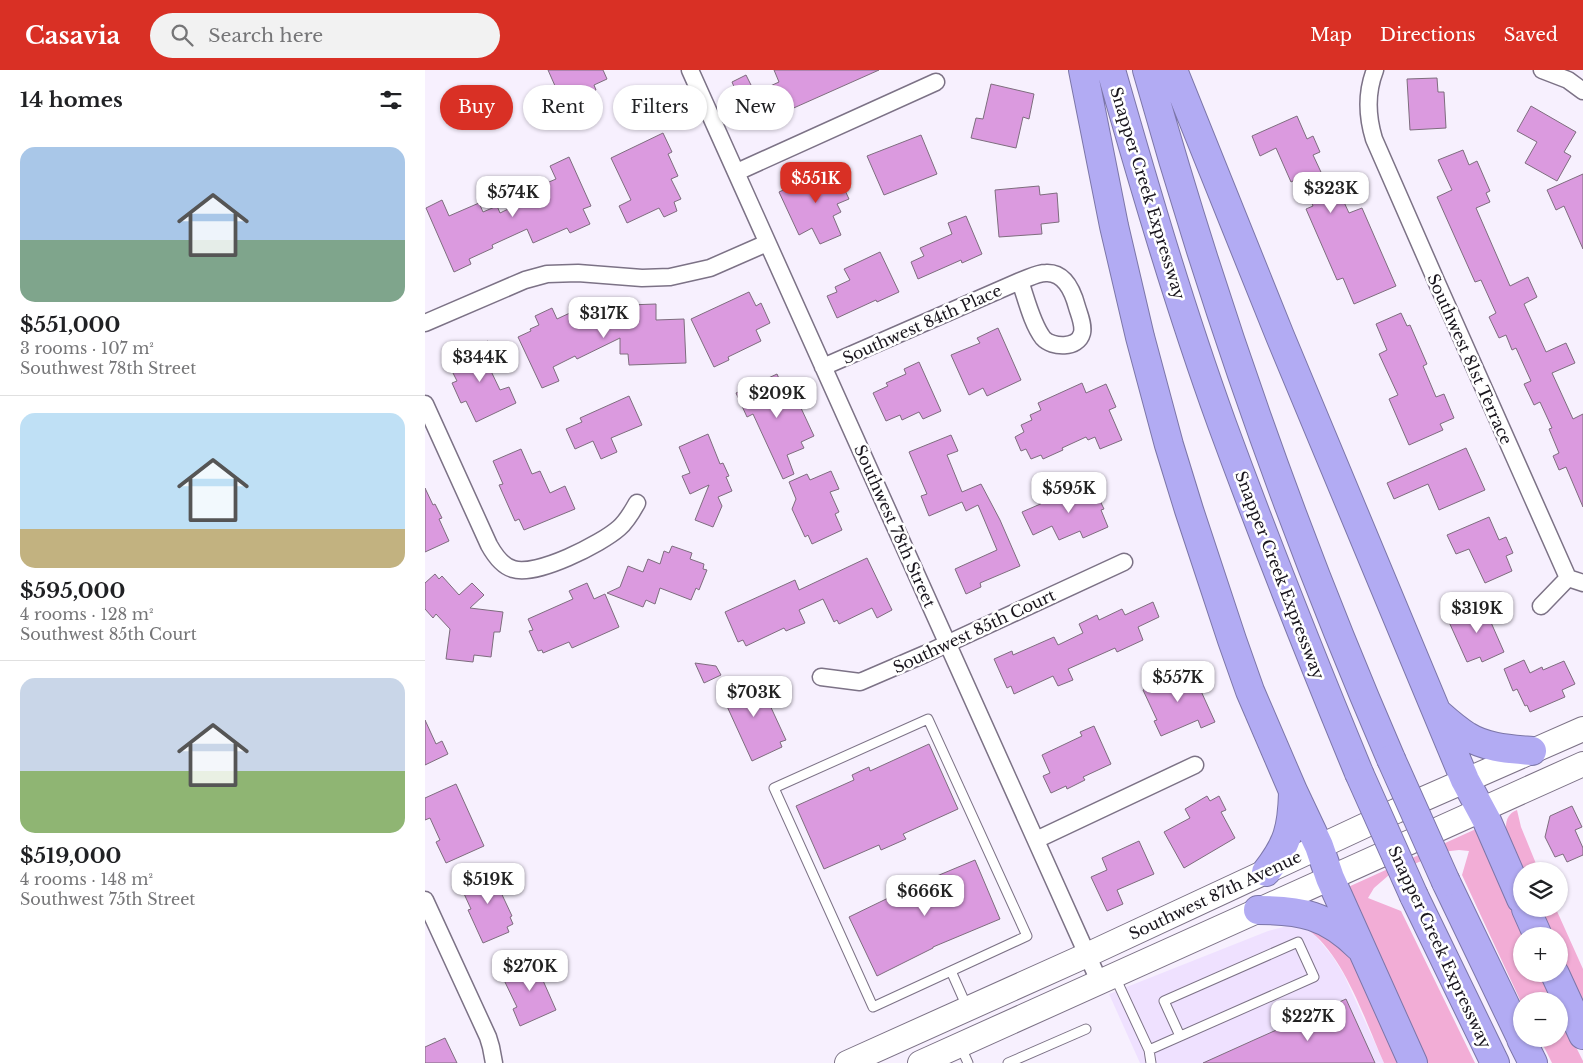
<!DOCTYPE html>
<html lang="en">
<head>
<meta charset="utf-8">
<style>
	:root { --surface:#fff; --page:#f2f2f2; --text:#202124; --muted:#757577; --line:#e0e0e0; --accent:#d93025 }
	body { margin:0; font-family:"Libre Baskerville",serif; background:var(--page); color:var(--text); height:100vh; display:flex; flex-direction:column; font-size:19px; white-space:nowrap }
	* { box-sizing:border-box; margin:0 }
	p { font-size:16px; color:var(--muted) }
	.icon { flex:none; width:28px; height:28px; fill:none; stroke:currentColor; stroke-width:2; stroke-linecap:round; stroke-linejoin:round }
	.map { position:relative; flex:1; overflow:hidden }
	.drawer { display:flex; flex-direction:column; background:var(--surface); width:425px }
	.drawer>* { flex:none }
	.banner { position:absolute; left:15px; top:15px; width:475px; height:45px; display:flex; gap:10px }
	.buttons { position:absolute; left:1088px; top:792px; display:grid; gap:10px }
	.buttons a { display:grid; place-items:center; width:55px; height:55px; border-radius:50%; background:var(--surface); box-shadow:0 1px 4px #0004; font-size:25px }
	.price { position:absolute; translate:-50% -42px; padding:0 11px; border-radius:10px; background:#fff; color:#222; font-size:16px; line-height:32px; filter:drop-shadow(0 1px 2px #0008) }
	.price::after { content:''; position:absolute; left:50%; top:30px; width:15px; height:11px; margin-left:-8px; background:inherit; clip-path:polygon(0 0,100% 0,50% 100%) }
	.price.on { background:var(--accent); color:#fff }
	ul { padding:0; list-style:none }
	li { display:grid; align-content:center; gap:10px; height:265px; padding:0 20px }
	li+li { border-top:1px solid var(--line) }
	li span { display:grid; place-items:center; height:155px; border-radius:15px; color:#555 }
	li>.icon { margin-inline-start:auto }
	span .icon { width:90px; height:90px; fill:#fffc; stroke-width:1 }
	li b { font-size:21px }
	h2 { display:flex; justify-content:space-between; align-items:center; height:60px; padding:0 20px; font-size:21px }
	.tag { padding:0 18px; border-radius:22px; background:var(--surface); box-shadow:0 1px 4px #0004; font-size:18px; line-height:45px }
	.tag.on { background:var(--accent); color:#fff }
	header { display:flex; align-items:center; gap:30px; box-sizing:border-box; height:70px; padding:0 25px; background:var(--accent); color:#fff }
	header strong { font-size:24px }
	nav { display:flex; gap:28px; margin-inline-start:auto; font-size:18px }
	.search { width:350px; height:45px; background:var(--page); display:flex; align-items:center; gap:12px; box-sizing:border-box; padding:0 18px; border-radius:28px; color:var(--muted); font-size:19px }
	main { display:flex; flex:1; min-height:0 }
	.map>svg:first-child { display:block }
</style>
</head>
<body>
<header>
<strong>Casavia</strong>
<div class="search"><svg class="icon" aria-label="search" viewBox="0 0 24 24"><circle cx="10" cy="10" r="6"/><path d="M15 15l6 6"/></svg>Search here</div>
<nav><a>Map</a><a>Directions</a><a>Saved</a></nav>
</header>
<main>
<section class="drawer">
<h2>14 homes<svg class="icon" aria-label="filters" viewBox="0 0 24 24"><path d="M4 7h16M4 17h16"/><circle cx="9" cy="7" r="2"/><circle cx="15" cy="17" r="2"/></svg></h2>
<ul>
<li><span style="background:linear-gradient(#a9c7e8 60%,#7fa58c 0)"><svg class="icon" aria-label="home" viewBox="0 0 24 24"><path d="M3 11l9-7 9 7M6 9v11h12V9"/></svg></span><div><b>$551,000</b><p>3 rooms · 107 m²</p><p>Southwest 78th Street</p></div></li>
<li><span style="background:linear-gradient(#bfe0f5 75%,#c2b280 0)"><svg class="icon" aria-label="home" viewBox="0 0 24 24"><path d="M3 11l9-7 9 7M6 9v11h12V9"/></svg></span><div><b>$595,000</b><p>4 rooms · 128 m²</p><p>Southwest 85th Court</p></div></li>
<li><span style="background:linear-gradient(#c9d6e8 60%,#8fb573 0)"><svg class="icon" aria-label="home" viewBox="0 0 24 24"><path d="M3 11l9-7 9 7M6 9v11h12V9"/></svg></span><div><b>$519,000</b><p>4 rooms · 148 m²</p><p>Southwest 75th Street</p></div></li>
</ul>
</section>
<div class="map">
<svg width="1158" height="993" viewBox="0 0 1158 993">
	<rect width="100%" height="100%" fill="#f7f0fe"/>
	<path fill="#efe1ff" d="M862,856l15,1 5,2 8,6 18,22 11,18 40,88h-244l-31,-69 159,-63z"/>
	<path fill="#f2add6" d="M1092,740l4,17 18,44h-18c-6,-15 -28,-52 -4,-61z
		M1051,759l47,107h-2v38h19l13,27 -32,1 -59,-127 7,-24 -10,-1 -17,2 -53,23 -15,13 -6,10 33,13 74,152h-53l-76,-175z
		M1114,839h17l27,60v42l-24,-57v-18h-8z
		M882,849l42,30 53,114h-18c-18,-40 -40,-109 -77,-134z
		M1134,943l24,48v2h-31l-12,-24h19z"/>
	<path fill="#db9adf" stroke="#7e6d7e" d="M123,0h55l4,9 -13,6 2,5 -33,14z
		M349,0h105l-128,57 -19,-45 14,-7 9,18 24,-11z
		M1012,8l1,14h6l2,36 -36,2 -3,-51z
		M566,14l43,10 -5,25 -6,-2 -7,31 -45,-10 5,-20 7,1z
		M1106,36l45,26 -12,20 7,4 -14,25 -32,-18 12,-21 -20,-11z
		M872,46l10,23 6,-3 7,16 -7,3 14,30 5,-2 8,18 3,-1 6,13 13,-5 34,78 -42,18 -11,-26 -6,2 -31,-71 7,-3 -12,-29 -10,5 -15,-34 -16,8 -8,-20z
		M238,63l9,19 -4,2 10,22 -7,3 10,20 -7,3 3,9 -13,6 -5,-9 -32,15 -8,-17 12,-6 -20,-42z
		M496,65l16,39 -53,21 -17,-39z
		M1038,80l6,15 8,-4 13,30 -4,2 4,9 -14,6 34,78 18,-9 9,20 -13,7 22,48 20,-9 9,20 -23,10 21,46 10,-5v93l-17,-40 -7,3 -6,-14 6,-3 -10,-24 3,-1 -12,-26 -6,3 -10,-21 7,-3 -15,-33 -4,2 -6,-15 -7,3 -10,-21 7,-4 -15,-33 -6,2 -38,-85 15,-7 -14,-30z
		M144,87l22,49 -8,3 7,15 -20,9 -3,-5 -34,15 -6,-14 -35,16 1,3 -24,11 2,5 -17,8 -28,-64 16,-8 7,16 30,-13 4,9 14,-6 3,7 31,-15 -3,-7 28,-12 -6,-13z
		M409,97l15,32 -12,5 4,8 -8,4 8,19 -21,9 -8,-16 -13,7 -20,-43z
		M1158,104v75l-19,-43 -8,4 -9,-20z
		M614,116l1,9 17,-2 2,29 -18,2 1,10 -43,3 -4,-47z
		M541,146l16,38 -20,9 -1,-3 -43,19 -7,-17 13,-6 -4,-8 32,-14 -4,-11z
		M455,182l19,40 -22,10 -1,-2 -39,18 -10,-22 10,-4 -2,-5 15,-7 -6,-11z
		M324,222l7,14 5,-3 9,20 -14,7 5,11 -33,16 1,3 -15,7 -23,-48z
		M231,234v16l28,-1 2,44 -57,2 -1,-11h-8v-16l-43,21 -2,-3 -22,11 6,14 -17,7 -24,-51 13,-6 -1,-2 9,-4 -4,-9 17,-8 5,11 15,-7 8,16 26,-13v-1l22,-9z
		M976,243l6,13 3,-1 17,39 -4,2 13,31 8,-3 10,24 -14,6 3,6 -34,15 -20,-46 9,-4 -19,-41 8,-4 -11,-26z
		M573,258l23,52 -34,16 -4,-8 -14,7 -18,-40 29,-12 -3,-5z
		M63,271l11,24 -9,4 10,21 9,-3 7,16 -40,19 -10,-21 -5,2 -9,-20 5,-2 -8,-16 13,-6 -2,-5z
		M494,292l22,49 -18,8 -4,-7 -17,8 -2,-5 -14,6 -13,-28 15,-7 -2,-3 20,-9 -2,-5z
		M352,304l4,9 9,-4 5,13 -1,1 20,43 -13,6 3,6 -17,7 7,19 -11,5 -30,-65 -6,3 -11,-24z
		M657,313l4,10 20,-9 10,23 -7,3 13,30 -22,9 -5,-12 -7,3 -2,-3 -24,11 1,2 -20,9 -2,-4 -10,4 -5,-10 -5,2 -6,-14 9,-5 -3,-7 11,-5 -2,-5 11,-5 -3,-7z
		M204,326l13,29 -31,13 6,14 -16,7 -8,-18 -18,8 -9,-20 16,-7 -2,-4z
		M283,364l12,30 3,-1 6,13 -3,1 6,14 -14,6 4,9 -9,21 -18,-7 14,-35 -19,9 -8,-18 8,-3 -11,-26z
		M526,365l7,16 -11,4 15,37 19,-8 19,36 20,46 -40,17 1,4 -15,7 -11,-25 42,-19 -19,-45 -12,6 -4,-9 -33,14 -8,-20 6,-2 -18,-42z
		M1041,378l19,42 -46,20 -11,-26 -34,15 -7,-16z
		M96,379l11,25 8,-3 10,22 15,-7 10,23 -51,21 -5,-11 -4,2 -16,-36 4,-1 -10,-23z
		M406,401l8,18 -9,3 9,20 -4,2 7,16 -30,14 -4,-9 -3,2 -13,-28 4,-10 -7,-17 18,-8 3,6z
		M666,412l13,27 -3,1 7,17 -25,11 -3,-7 -21,9 -7,-14 -19,9 -11,-23z
		M0,418l8,17 2,-1 7,14 -3,1 10,22 -24,11z
		M1064,447l10,23 7,-3 7,16 -7,3 6,15 -27,12 -16,-34 -13,5 -9,-19z
		M247,476l20,7 -2,6 14,5 -1,5 4,1 -8,20 -3,-2 -5,12 -31,-12 -5,16 -9,-4 -3,7 -36,-14 13,-6 8,-21 15,6 5,-13 12,5 4,-13 5,2z
		M442,488l25,52 -15,8 -5,-10 -33,16 -2,-4 -3,2 -11,-23 -24,11 6,13 -19,8 -2,-3 -38,18 -3,-6 -5,2 -13,-30 70,-32 4,10z
		M10,504l4,5 3,-3 17,19 13,-12 12,12 -14,13 33,4 -3,20h-6l-3,25 -17,-2 -1,7 -27,-3 4,-30 -14,-15 -3,4 -8,-9v-26z
		M162,513l7,16 11,-5 14,33 -47,21 -3,-6 -26,11 -1,-3 -4,1 -9,-20 4,-1 -5,-11 45,-20 -4,-8z
		M728,532l6,15 -21,10 5,13 -26,12 -2,-4 -47,21 5,11 -15,6 -5,-10 -39,18 -3,-8 -4,2 -13,-29 18,-8 1,4 41,-18 4,8 25,-12 -4,-9 18,-9 2,5 23,-11 3,6z
		M1057,532l22,50 -22,10 -2,-5 -13,5 -18,-40 17,-8 -2,-4z
		M1099,590l6,13 12,-6 1,3 21,-9 11,23 -13,6 3,7 -35,15 -3,-7 -2,1 -8,-17 -4,2 -9,-22z
		M270,593l21,3 5,9 -17,8z
		M766,599l24,53 -14,6 -3,-8 -37,16 -7,-15 3,-1 -14,-30z
		M322,609l4,8 12,-6 9,19 -4,1 18,39 -6,2 2,5 -30,14 -32,-70z
		M0,650l11,24 6,-3 6,13 -23,11z
		M669,656l17,38 -28,13 2,3 -18,9 -1,-3 -15,7 -8,-17 7,-3 -8,-18 40,-19 -2,-4z
		M504,674l29,65 -55,25 3,5 -25,11 -2,-5 -55,24 -28,-63 58,-26 -2,-5 17,-8 1,4z
		M31,714l28,62 -38,17 -10,-21 4,-2 -10,-22 -5,2v-22z
		M782,726l3,5 9,-5 7,14 -5,2 14,26 -51,30 -20,-36 26,-14 -5,-9z
		M1147,736l10,21 -7,3 8,18v7l-16,7 -4,-8 -8,3 -10,-20 5,-21z
		M714,771l15,33 -37,16 6,14 -16,7 -16,-34 16,-7 -5,-12z
		M550,790l25,59 -67,28v1l-56,28 -28,-59 64,-31z
		M77,797l6,12 -11,5 15,32 -2,1 3,7 -6,3 2,5 -26,11 -15,-33 3,-1 -11,-24z
		M121,888l6,13 -11,5 15,34 -36,16 -7,-17 4,-2 -14,-29z
		M921,929l29,64h-172l51,-23z
		M20,968l12,25h-32v-16z"/>
	<g fill="none" stroke-linecap="round" stroke-linejoin="round">
		<defs>
			<path id="service" d="M503,649l99,217 -154,71 -99,-219z
				M526,901l16,36
				M690,907l34,73 2,13
				M535,975l8,18
				M724,980l165,-73 -16,-35 -134,59 16,35
				M583,993l78,-34"/>
			<path id="minor" d="M265,0l409,911
				M950,0c-9,23 -8,46 -1,69l63,144 131,295
				M1117,0l26,10 15,11
				M312,102l199,-90
				M0,253l100,-43 22,-6 31,-1 64,5 28,-1 40,-9 57,-25
				M398,297l197,-86c6,17 12,43 23,57 9,10 35,11 39,-5 2,-8 -3,-19 -5,-26 -4,-15 -12,-35 -31,-34 -9,0 -17,5 -26,8
				M0,334l64,141c5,9 13,21 24,24 23,8 88,-25 106,-41 7,-6 13,-16 18,-25
				M1143,508l15,5
				M1116,536l27,-28
				M396,607l39,5 65,-28 199,-92
				M611,770l159,-75
				M0,830l63,137 3,10 3,16"/>
			<path id="secondary" d="M422,993l240,-108 309,-144 187,-82
				M495,993l663,-299"/>
			<path id="motorway" d="M658,0l31,156 26,111 29,108 20,65 43,130 18,51 43,100 26,55 11,32 83,185
				M686,0c34,119 69,238 111,354 43,117 89,233 137,349
				M722,0c66,235 147,465 244,689
				M748,0l107,266 185,444 22,41 34,78
				M1014,644c9,8 18,16 28,22 19,12 43,13 65,15
				M841,802c22,-28 26,-44 27,-79
				M1021,812l75,156
				M989,826l81,167
				M1101,839l12,27
				M833,840c43,0 69,5 101,37
				M1130,904l28,61
				M1096,969l12,24"/>
		</defs>
		<use href="#service" stroke="#7c7286" stroke-width="11"/>
		<use href="#minor" stroke="#7c7286" stroke-width="19"/>
		<use href="#secondary" stroke="#7c7286" stroke-width="26"/>
		<use href="#motorway" stroke="#7c76a8" stroke-width="30"/>
		<use href="#service" stroke="#fff" stroke-width="9"/>
		<use href="#minor" stroke="#fff" stroke-width="16"/>
		<use href="#secondary" stroke="#fff" stroke-width="24"/>
		<use href="#motorway" stroke="#b2abf3" stroke-width="28"/>
		<defs>
			<path id="motorway-bridge" d="M966,689l55,123
				M934,703l55,123"/>
		</defs>
		<use href="#motorway-bridge" stroke="#7c76a8" stroke-width="30" stroke-linecap="butt"/>
		<use href="#motorway-bridge" stroke="#b2abf3" stroke-width="28"/>
	</g>
	<g text-anchor="middle" stroke-width="5" stroke-linejoin="round" paint-order="stroke">
		<g font-size="16" fill="#19151d" stroke="#fff">
			<text transform="translate(723 123) rotate(73)" y="6">Snapper Creek Expressway</text>
			<text transform="translate(497 254) rotate(-24)" y="6">Southwest 84th Place</text>
			<text transform="translate(1045 289) rotate(66)" y="6">Southwest 81st Terrace</text>
			<text transform="translate(470 456) rotate(66)" y="6">Southwest 78th Street</text>
			<text transform="translate(855 505) rotate(69)" y="6">Snapper Creek Expressway</text>
			<text transform="translate(549 561) rotate(-25)" y="6">Southwest 85th Court</text>
			<text transform="translate(790 825) rotate(-25)" y="6">Southwest 87th Avenue</text>
			<text transform="translate(1015 877) rotate(65)" y="6">Snapper Creek Expressway</text>
		</g>
	</g>
</svg>
<div class="buttons">
<a><svg class="icon" aria-label="layers" viewBox="0 0 24 24"><path d="M12 4l9 5-9 5-9-5zM3 14l9 5 9-5"/></svg></a>
<a>+</a>
<a>−</a>
</div>
<b class="price on" style="left:391px;top:134px">$551K</b>
<b class="price" style="left:906px;top:144px">$323K</b>
<b class="price" style="left:88px;top:148px">$574K</b>
<b class="price" style="left:179px;top:269px">$317K</b>
<b class="price" style="left:55px;top:313px">$344K</b>
<b class="price" style="left:352px;top:349px">$209K</b>
<b class="price" style="left:644px;top:444px">$595K</b>
<b class="price" style="left:1052px;top:564px">$319K</b>
<b class="price" style="left:753px;top:633px">$557K</b>
<b class="price" style="left:329px;top:648px">$703K</b>
<b class="price" style="left:63px;top:835px">$519K</b>
<b class="price" style="left:500px;top:847px">$666K</b>
<b class="price" style="left:105px;top:922px">$270K</b>
<b class="price" style="left:883px;top:972px">$227K</b>
<div class="banner">
<a class="tag on">Buy</a>
<a class="tag">Rent</a>
<a class="tag">Filters</a>
<a class="tag">New</a>
</div>
</div>
</main>
</body>
</html>
